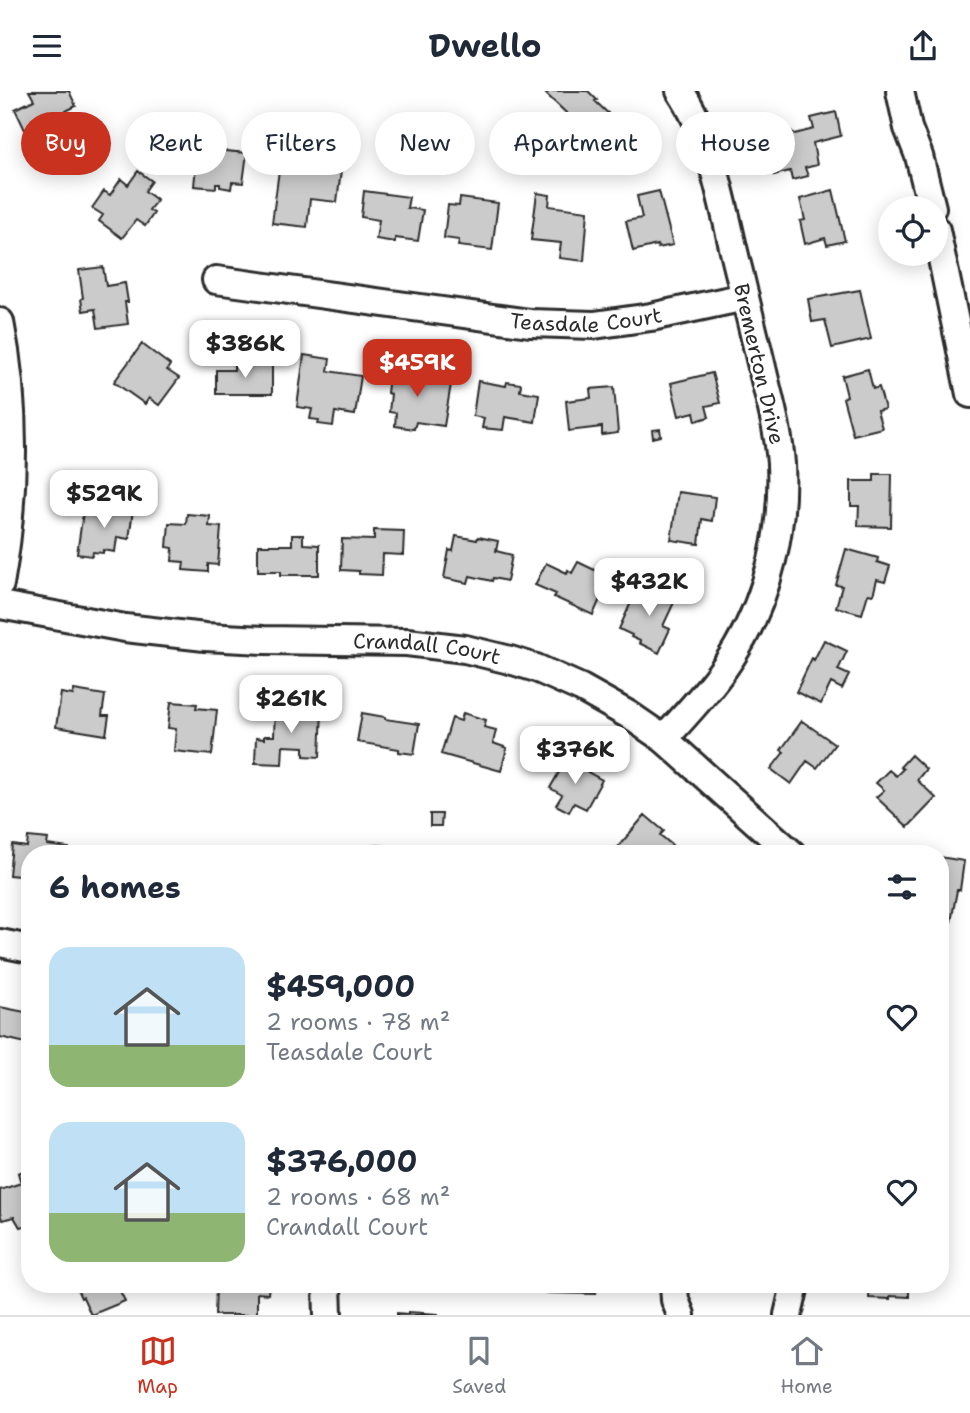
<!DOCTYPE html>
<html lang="en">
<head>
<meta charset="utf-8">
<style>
	:root { --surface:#fff; --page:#f2f2f3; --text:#1f2937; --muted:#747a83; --line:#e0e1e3; --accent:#c8321e }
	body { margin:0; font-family:"Shantell Sans",sans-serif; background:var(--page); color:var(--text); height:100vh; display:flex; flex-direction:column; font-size:26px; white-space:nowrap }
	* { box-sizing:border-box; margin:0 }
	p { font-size:23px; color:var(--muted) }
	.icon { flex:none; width:38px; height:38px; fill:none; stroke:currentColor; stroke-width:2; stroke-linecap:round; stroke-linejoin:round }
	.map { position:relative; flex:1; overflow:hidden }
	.sheet { position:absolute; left:21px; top:754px; width:928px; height:448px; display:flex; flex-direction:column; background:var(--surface); border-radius:28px; box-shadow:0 4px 18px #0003 }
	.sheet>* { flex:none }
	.top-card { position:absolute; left:21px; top:21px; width:929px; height:63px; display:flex; gap:14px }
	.fabs { position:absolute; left:878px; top:105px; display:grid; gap:14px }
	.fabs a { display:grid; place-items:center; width:70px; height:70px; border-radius:50%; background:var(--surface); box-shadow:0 4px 18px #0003; font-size:35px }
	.price { position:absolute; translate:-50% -60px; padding:0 16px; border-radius:14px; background:#fff; color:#222; font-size:23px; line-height:46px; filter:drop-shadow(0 2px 4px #0008) }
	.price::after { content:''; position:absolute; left:50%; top:42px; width:21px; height:16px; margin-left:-10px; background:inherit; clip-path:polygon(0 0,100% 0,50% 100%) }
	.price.active { background:var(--accent); color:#fff }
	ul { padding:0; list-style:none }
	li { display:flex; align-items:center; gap:21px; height:175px; padding:0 28px }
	li span { display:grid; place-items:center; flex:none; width:196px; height:140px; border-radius:21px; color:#555 }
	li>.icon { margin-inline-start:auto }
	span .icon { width:84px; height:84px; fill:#fffc; stroke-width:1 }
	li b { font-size:30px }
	h2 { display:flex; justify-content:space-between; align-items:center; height:84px; padding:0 28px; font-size:30px }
	.chip { padding:0 24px; border-radius:32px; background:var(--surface); box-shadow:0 4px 18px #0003; font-size:24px; line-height:63px }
	.chip.active { background:var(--accent); color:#fff }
	header { display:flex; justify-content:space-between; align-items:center; height:91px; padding:0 28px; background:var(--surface); font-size:32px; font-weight:700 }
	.tab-bar { display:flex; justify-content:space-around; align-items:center; height:98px; border-top:2px solid var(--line); background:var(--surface); font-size:19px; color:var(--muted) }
	.tab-bar a { display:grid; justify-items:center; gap:4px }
	.tab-bar .active { color:var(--accent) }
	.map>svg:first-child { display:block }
</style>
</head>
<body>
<header><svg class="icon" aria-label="menu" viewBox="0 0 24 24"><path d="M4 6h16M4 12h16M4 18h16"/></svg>Dwello<svg class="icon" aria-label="share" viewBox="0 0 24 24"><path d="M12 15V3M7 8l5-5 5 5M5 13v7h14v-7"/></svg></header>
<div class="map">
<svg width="970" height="1224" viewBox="0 0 970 1224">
	<rect width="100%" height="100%" fill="#fff"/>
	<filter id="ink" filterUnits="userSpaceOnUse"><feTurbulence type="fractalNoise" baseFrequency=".0143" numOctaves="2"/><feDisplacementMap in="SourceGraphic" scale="14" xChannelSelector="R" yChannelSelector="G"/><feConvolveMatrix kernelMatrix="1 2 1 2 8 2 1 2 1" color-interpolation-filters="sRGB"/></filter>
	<g filter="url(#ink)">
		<path fill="#cbcbcb" stroke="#2b2b2b" stroke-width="2" d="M29,0h40l7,15 -12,6 3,6 -11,5 -3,-6 -28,13 -10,-21 19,-9z
			M550,0h38l9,9 -2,1 18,17 -20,20 -47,-44z
			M836,21l5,24 -28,7 4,22 -12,3 3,8 -16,4 -2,-9 -16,4 -4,-17 4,-3 -5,-16 6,-10 10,-2 10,7 19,-5 -3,-11z
			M199,44l17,2 -2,13 33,3 -4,30 -11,-1 -1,7 -11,-2v-3h-4v4l-22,-2z
			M281,64l61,8 -5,39 -27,-3 -3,28 -35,-4z
			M138,80l14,10 -7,10 12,9 -8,10 5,3 -9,13 -9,-6 -14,18 -23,-17 4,-6 -11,-7 12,-17 6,4 11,-16 7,6z
			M833,99l12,51 -18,4 -2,-7 -20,6 -5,-23 5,-1 -5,-21z
			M364,100l45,6 -2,11 16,2 -5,31 -23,-3v4l-19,-3 3,-19 -18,-3z
			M659,100l14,54 -15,3 -1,-3 -24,6 -7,-30 16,-3 -5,-22z
			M537,102l13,2 -1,11 39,5 -4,50 -25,-3 2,-15 -30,-3z
			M460,107l38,5 -6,47 -34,-4 1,-6 -15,-2 4,-33 11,1z
			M103,176l3,19 19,-3 3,19h-3l3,22 -30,4 -3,-19 -12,2 -2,-12 2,-1 -4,-28z
			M860,199l11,49 -39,9 -7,-28 -13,2 -4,-23z
			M142,253l28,21 -3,5 12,8 -20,27 -10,-7 -4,6 -31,-22z
			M304,264l26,4 -2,12 33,5 -6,39 -20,-3 -2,14 -15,-2 1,-4 -9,-1 2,-10 -15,-2z
			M234,273h38v30h-56v-24h18z
			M390,277l25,4 -1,6 37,6 -7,42 -28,-4 -2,7 -19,-3 1,-13 -7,-1 2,-18 -4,-1z
			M868,278l5,20 6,-2 6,22 -8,2 5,17 -29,7 -10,-37 4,-2 -5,-20z
			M712,282l8,30 -14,3 3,11 -13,4 -2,-9 -15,4 -8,-33z
			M478,290l28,5 1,-4 14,2 -1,7 19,3 -4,28 -30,-5 -2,13 -21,-2 2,-10 -11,-2z
			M614,296l4,46 -16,2v-8l-33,4 -3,-30 25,-3 -1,-9z
			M660,338l1,7 -8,2 -1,-8z
			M874,383h18l-1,53 -33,-1 1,-20h-8v-25h23z
			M678,401l37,5 -3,24 -10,-2 -3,25 -28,-4z
			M98,414l35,5 -4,29 -12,-2 -2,15 -12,-2v3l-10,-1 -1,4 -15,-2 6,-42 14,2z
			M187,423l23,2 -1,10 12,1 -3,38 -10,-1v8l-25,-2 1,-8 -12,-1 1,-13 -6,-1 2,-24 17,1z
			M374,439l30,1 -1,24 -20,-1 -1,21 -23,-1v-3l-18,-1 1,-31 32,1z
			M292,444h11v9l16,1v30h-38v-4h-23v-26h34z
			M456,445l21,4 1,-3 20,4 -2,10 16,4 -5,26 -14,-3 -1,3 -22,-5 -2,7 -24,-5 5,-28 4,1z
			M846,458l32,9 -1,4 13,4 -5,16 -8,-2 -4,15 -5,-1 -6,20 -26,-7 6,-21 -6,-1z
			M578,471l27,13 -5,11 5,2 -12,27 -39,-18 2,-3 -21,-9 11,-22 21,10 1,-3 4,3z
			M658,496l19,9 -14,30 7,3 -11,24 -20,-10 1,-2 -9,-4 1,-2 -13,-6 18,-40 17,8z
			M824,549l23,11 -9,19 11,5 -7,14 -11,-6 -10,21 -25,-12 16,-34 2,2z
			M74,599l31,5 -3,21h7l-3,19 -50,-8 5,-34 12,2z
			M171,611l26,2 -1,4 21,2 -5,45 -38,-4 2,-22 -8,-1z
			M275,617l47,2 -2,47 -16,-1v-9l-21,-1 -1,18 -27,-1 1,-25 8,1v-3h10z
			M362,622l23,4v2l34,5 -5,30 -15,-2v-3l-42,-7z
			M463,622l23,7 -2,7 12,3 -3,13 14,5 -6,23 -60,-17 11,-36 9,3z
			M802,630l33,23 -18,24 -10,-7 -16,23 -20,-15 13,-17 -3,-2z
			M911,664l15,14 -9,11 19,18 -28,29 -32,-30 8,-7 -8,-7 13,-13 7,6 7,-7 -3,-2z
			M566,669l36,20 -16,29 -12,-6 -5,9 -13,-7 6,-10 -12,-7z
			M430,723h12l-1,12h-11z
			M645,724l19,16 -4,4 12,10 -7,9h-53z
			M28,746l20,2 -1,6 22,3 -1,6h-38v23l-21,-2 3,-30 15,2z
			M373,754l13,1v8h-13z
			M940,766l24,4 -4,29h-3l-6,32 -11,-2z
			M0,916l30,6v36l-5,-2 1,-4 -26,-6z
			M30,1078v51l-3,2 -3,4 -4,1 -6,-10 -12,3 -2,-7v-23l21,-7 -3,-10z
			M75,1194h42l8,16 -34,14 -8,-18 -2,1z
			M216,1194h53l-1,9 -11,-1v22h-42z
			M546,1194h57h-6l-1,9 -50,-1z
			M863,1194h63v2l-17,-1v11l-19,-1v3l-21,-1 1,-13z
			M408,1221l30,2v1h-41v-2l11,1z"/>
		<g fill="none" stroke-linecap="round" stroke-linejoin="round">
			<defs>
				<g id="minor">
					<path d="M900,0l8,37 11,28 13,52"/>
					<path d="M936,139l34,164"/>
					<path id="s1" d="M216,189l314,43 64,2 57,-8 94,-20"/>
					<path d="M0,231c17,85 15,177 0,262"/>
					<path id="s2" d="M0,514l125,23 80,9 59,3 143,2 58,7 45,11 26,8 45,20 48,27 35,24 128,115"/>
					<path d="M664,648c26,-29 53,-57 73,-91 32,-54 47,-120 44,-184 -2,-30 -10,-59 -17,-88 -8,-35 -17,-69 -25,-104 -15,-58 -25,-131 -59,-181"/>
					<path d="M0,852l30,6"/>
					<path d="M327,1194l1,30"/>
					<path d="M674,1194l1,15 6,15"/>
					<path d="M788,1224l7,-30"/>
				</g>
			</defs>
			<use href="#minor" stroke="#2b2b2b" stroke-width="32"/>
			<use href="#minor" stroke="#fff" stroke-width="26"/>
		</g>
	</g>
	<g text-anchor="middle" stroke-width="5" stroke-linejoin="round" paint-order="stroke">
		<g font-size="21" fill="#2b2b2b" stroke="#fff">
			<text dy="7" stroke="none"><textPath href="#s1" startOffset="373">Teasdale Court</textPath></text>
			<text transform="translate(759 273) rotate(77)" y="7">Bremerton Drive</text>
			<text dy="7" stroke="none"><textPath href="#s2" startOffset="430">Crandall Court</textPath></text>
		</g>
	</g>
</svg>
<div class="fabs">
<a><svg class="icon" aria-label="locate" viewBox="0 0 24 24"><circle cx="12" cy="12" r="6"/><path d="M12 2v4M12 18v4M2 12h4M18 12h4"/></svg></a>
</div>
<b class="price" style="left:245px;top:289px">$386K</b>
<b class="price active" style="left:417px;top:308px">$459K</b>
<b class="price" style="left:104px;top:439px">$529K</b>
<b class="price" style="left:649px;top:527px">$432K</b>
<b class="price" style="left:291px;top:644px">$261K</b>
<b class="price" style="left:575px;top:695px">$376K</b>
<div class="top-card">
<a class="chip active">Buy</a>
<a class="chip">Rent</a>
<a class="chip">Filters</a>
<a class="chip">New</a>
<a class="chip">Apartment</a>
<a class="chip">House</a>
</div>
<section class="sheet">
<h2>6 homes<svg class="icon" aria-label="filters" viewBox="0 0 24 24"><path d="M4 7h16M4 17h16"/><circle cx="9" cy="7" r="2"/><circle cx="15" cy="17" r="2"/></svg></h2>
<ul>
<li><span style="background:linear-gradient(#bfe0f5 70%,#8fb573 0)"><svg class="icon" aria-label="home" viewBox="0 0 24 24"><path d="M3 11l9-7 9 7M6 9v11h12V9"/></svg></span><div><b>$459,000</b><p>2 rooms · 78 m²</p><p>Teasdale Court</p></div><svg class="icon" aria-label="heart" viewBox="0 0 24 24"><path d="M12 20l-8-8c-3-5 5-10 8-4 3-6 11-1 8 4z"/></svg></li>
<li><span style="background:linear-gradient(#bfe0f5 65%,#8fb573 0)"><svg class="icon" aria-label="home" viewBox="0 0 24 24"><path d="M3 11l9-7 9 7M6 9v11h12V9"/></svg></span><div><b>$376,000</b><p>2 rooms · 68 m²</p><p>Crandall Court</p></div><svg class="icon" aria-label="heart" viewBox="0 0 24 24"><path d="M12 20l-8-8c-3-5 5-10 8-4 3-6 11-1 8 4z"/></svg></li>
</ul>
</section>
</div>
<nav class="tab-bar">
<a class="active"><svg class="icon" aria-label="map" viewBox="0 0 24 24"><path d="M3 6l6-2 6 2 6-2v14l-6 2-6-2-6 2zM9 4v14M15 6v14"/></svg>Map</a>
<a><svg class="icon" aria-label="saved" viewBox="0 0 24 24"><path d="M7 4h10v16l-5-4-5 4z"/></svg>Saved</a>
<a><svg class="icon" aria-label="home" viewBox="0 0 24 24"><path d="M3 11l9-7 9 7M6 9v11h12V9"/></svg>Home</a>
</nav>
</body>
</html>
